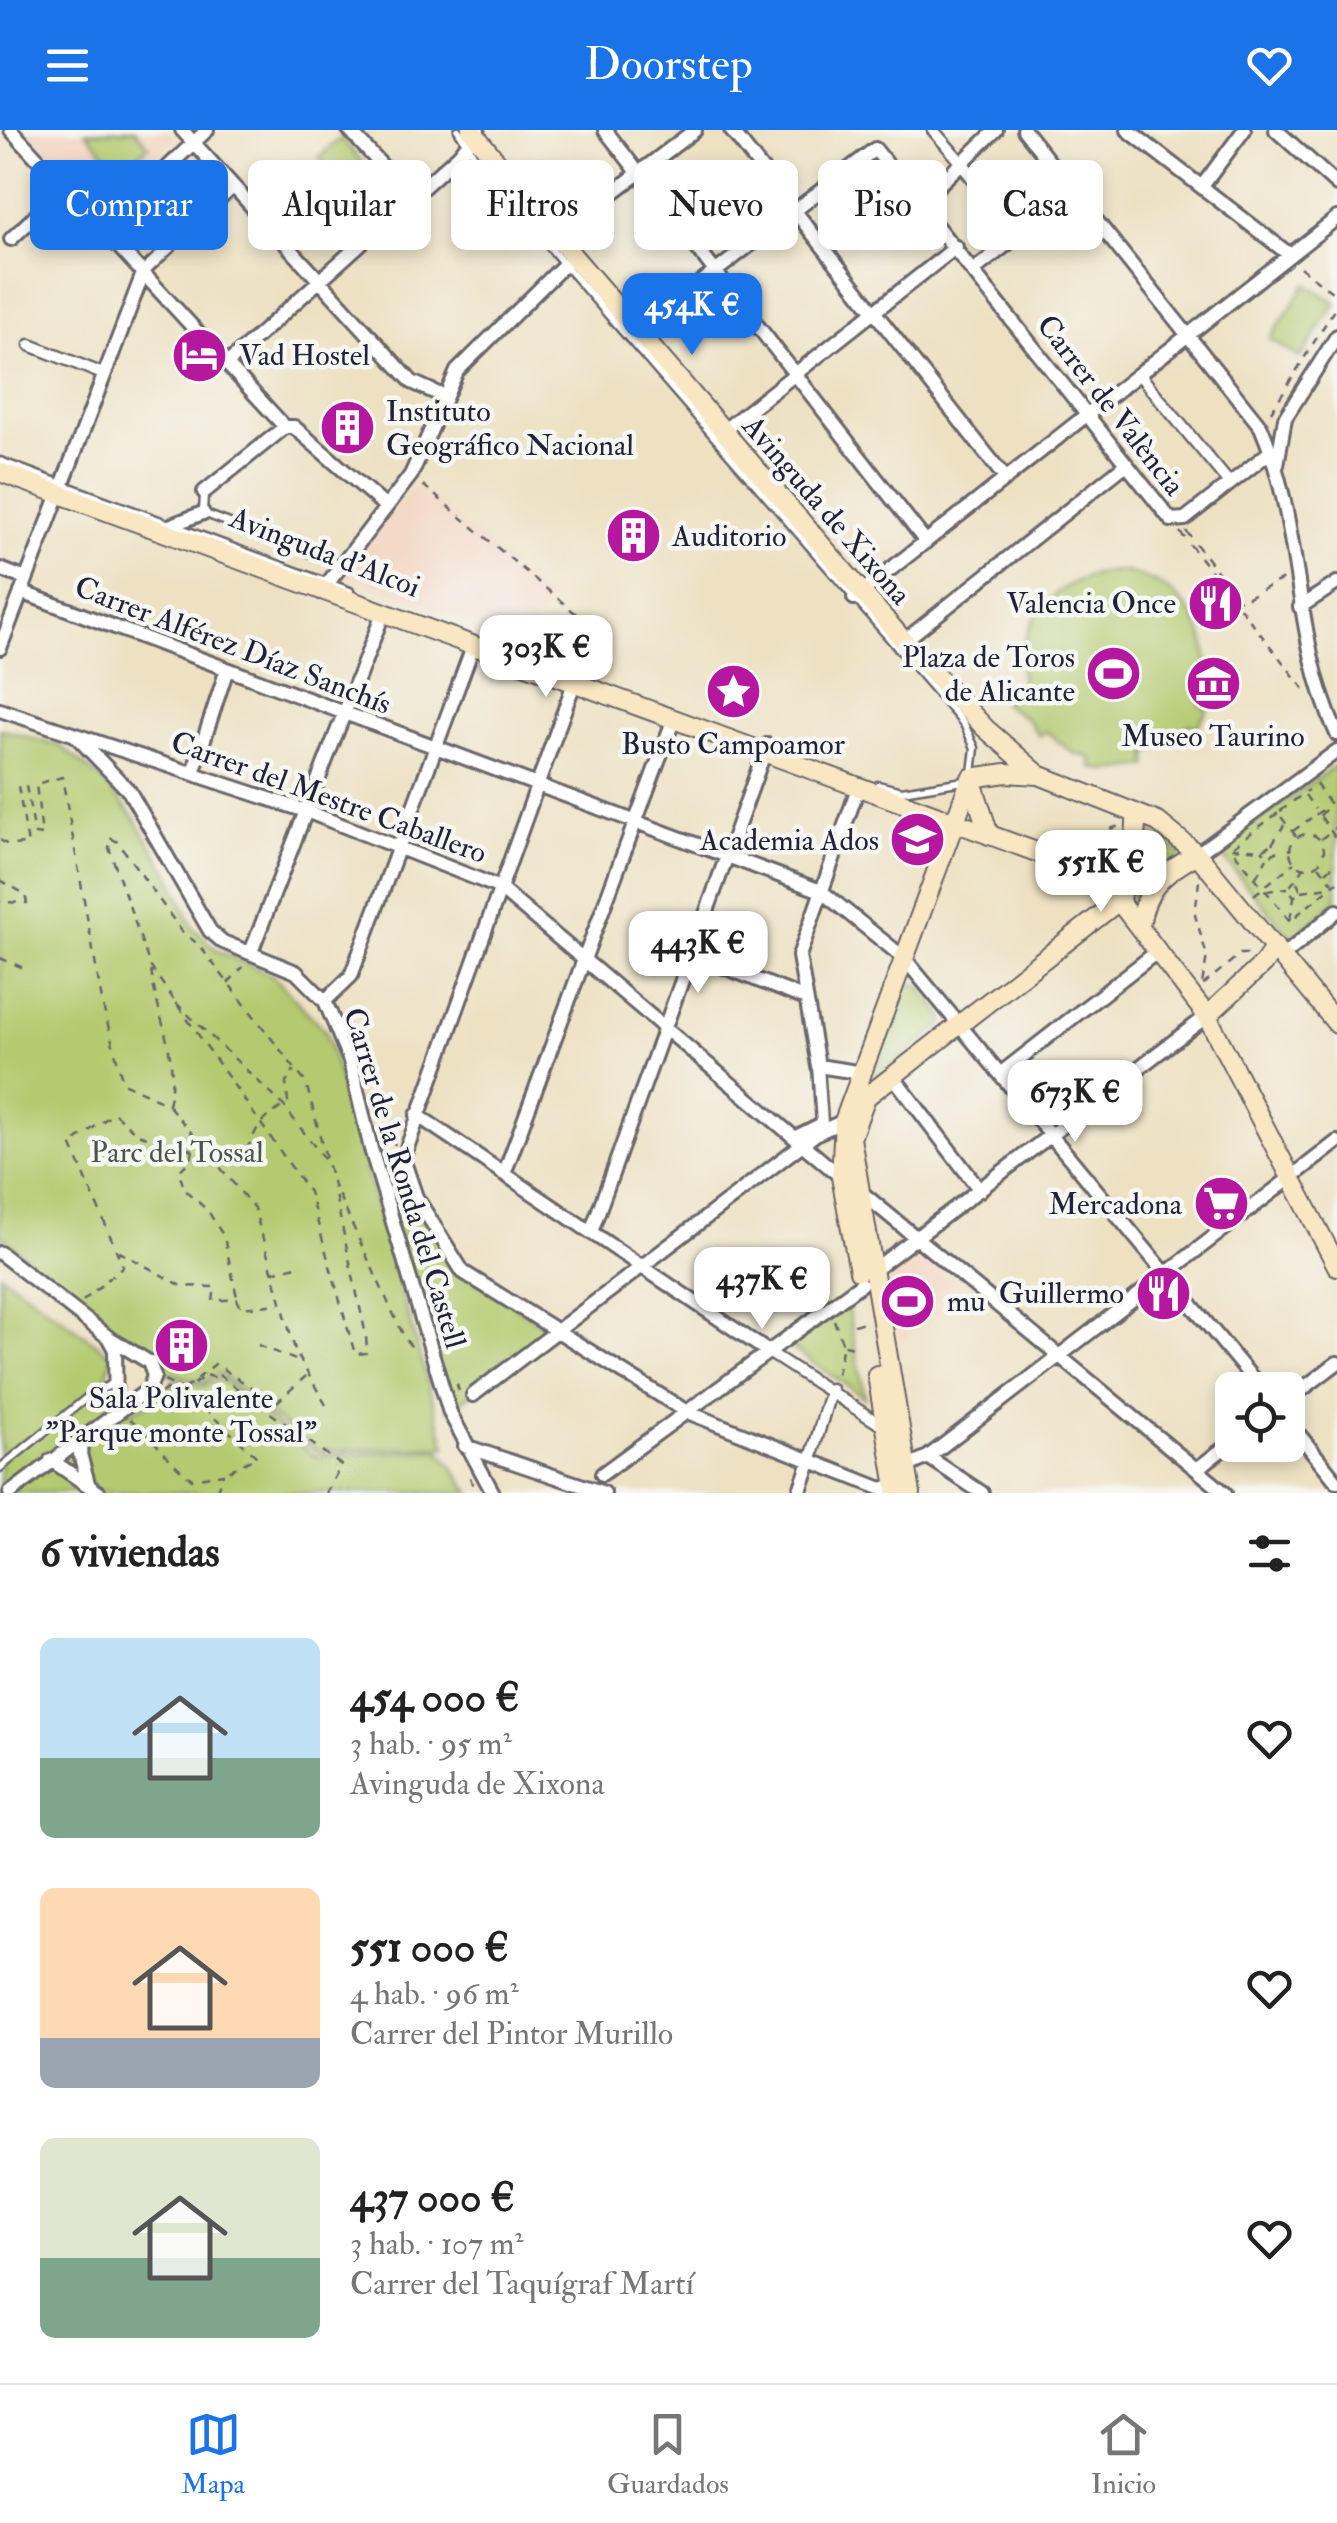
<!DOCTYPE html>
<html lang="es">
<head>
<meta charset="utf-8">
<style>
	:root { --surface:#fff; --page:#f6f6f6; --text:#222; --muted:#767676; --line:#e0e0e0; --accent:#1a73e8 }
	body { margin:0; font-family:"IM FELL Double Pica",serif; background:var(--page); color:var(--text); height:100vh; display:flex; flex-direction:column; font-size:38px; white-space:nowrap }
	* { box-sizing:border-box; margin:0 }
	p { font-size:32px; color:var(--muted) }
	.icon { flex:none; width:55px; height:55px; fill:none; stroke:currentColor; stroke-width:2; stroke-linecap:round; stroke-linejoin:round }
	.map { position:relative; height:1363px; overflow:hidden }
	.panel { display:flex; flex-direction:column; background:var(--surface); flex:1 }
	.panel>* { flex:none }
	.guide { position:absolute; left:30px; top:30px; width:1278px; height:90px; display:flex; gap:20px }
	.buttons { position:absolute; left:1215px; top:1242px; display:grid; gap:20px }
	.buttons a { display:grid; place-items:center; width:90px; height:90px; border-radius:15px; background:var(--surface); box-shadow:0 5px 15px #0003; font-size:50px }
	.price { position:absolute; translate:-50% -85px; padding:0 22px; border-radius:20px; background:#fff; color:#222; font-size:32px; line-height:65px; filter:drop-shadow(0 2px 5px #0008) }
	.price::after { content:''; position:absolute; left:50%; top:60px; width:30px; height:22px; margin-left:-15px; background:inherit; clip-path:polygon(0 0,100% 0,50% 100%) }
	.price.active { background:var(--accent); color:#fff }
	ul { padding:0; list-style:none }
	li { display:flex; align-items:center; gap:30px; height:250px; padding:0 40px }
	li span { display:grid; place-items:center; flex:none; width:280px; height:200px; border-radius:15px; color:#555 }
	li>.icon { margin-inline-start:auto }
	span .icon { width:120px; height:120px; fill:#fffc; stroke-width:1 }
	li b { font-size:42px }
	h2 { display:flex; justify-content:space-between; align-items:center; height:120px; padding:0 40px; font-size:42px }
	.chip { padding:0 35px; border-radius:15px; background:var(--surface); box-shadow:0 5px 15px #0003; font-size:35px; line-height:90px }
	.chip.active { background:var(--accent); color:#fff }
	header { display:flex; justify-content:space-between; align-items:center; height:130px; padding:0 40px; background:var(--accent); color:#fff; font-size:45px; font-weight:600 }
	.menu { display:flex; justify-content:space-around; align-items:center; height:140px; border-top:2px solid var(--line); background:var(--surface); font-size:28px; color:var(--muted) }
	.menu a { display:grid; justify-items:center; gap:5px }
	.menu .active { color:var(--accent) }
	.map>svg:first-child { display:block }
</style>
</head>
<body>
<header><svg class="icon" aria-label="menu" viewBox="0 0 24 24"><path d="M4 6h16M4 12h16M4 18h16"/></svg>Doorstep<svg class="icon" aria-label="heart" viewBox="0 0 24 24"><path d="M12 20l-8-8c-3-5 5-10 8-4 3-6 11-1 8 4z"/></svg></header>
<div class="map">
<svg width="1337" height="1363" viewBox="0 0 1337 1363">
	<rect width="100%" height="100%" fill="#f6f6f2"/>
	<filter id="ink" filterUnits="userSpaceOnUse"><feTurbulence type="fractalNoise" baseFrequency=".01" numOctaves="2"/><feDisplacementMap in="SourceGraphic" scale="20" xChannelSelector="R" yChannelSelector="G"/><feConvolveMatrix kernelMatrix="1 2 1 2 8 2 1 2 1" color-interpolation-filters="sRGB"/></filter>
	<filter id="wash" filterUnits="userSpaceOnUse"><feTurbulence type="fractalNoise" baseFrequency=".0048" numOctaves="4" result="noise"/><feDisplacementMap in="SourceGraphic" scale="40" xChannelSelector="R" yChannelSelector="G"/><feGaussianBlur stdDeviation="2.25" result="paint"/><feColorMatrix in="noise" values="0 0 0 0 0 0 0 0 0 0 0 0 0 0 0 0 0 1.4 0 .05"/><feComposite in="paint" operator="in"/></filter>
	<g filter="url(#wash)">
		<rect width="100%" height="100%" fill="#ede1c2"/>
		<path fill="#f3d4bf" d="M25,0h142l8,9 -77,71z
			M419,356l131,114 -19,26 -16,-5 -6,15 -163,-61 -3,-9 70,-79z
			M912,1125l10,1 32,27 -23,23 10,4 -41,32 -12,-61 4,-10z"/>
		<path fill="#b4ca6f" stroke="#6b7655" stroke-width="2.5" d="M135,0l14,16 -29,25 -34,-39z
			M341,8l29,33 -22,20 -29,-34z
			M1306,154l30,19 -36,55 -30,-19z
			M1120,441c66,11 104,69 80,134l8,4 -11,18 -7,-3 -42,30v12l-38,5 -18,-3 -1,-10 -18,-5 -27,-22 -7,5 -12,-17 -25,-16 20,-17c-9,-64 35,-112 98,-115z
			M0,599l62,18 41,34 31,36 35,57 24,54 25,23 54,24 54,57 120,415 -130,4 -97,-78 -15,10 -38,-10c-8,-20 -17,-24 -38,-28l-128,-110z
			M1336,635l1,135 -45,39 -75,-89z
			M1146,699l37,25 -46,50 -10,-13z
			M905,854l14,1 23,29 2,10 -74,59z
			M371,1019l40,17 6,31 46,75 92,61 -106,77z
			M0,1144l112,81 -8,31 8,15 16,11 38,-16 7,-16 31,6 16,-8 94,78 126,-6 31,43h-471z
			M847,1175l18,93 -75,-51z"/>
	</g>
	<g filter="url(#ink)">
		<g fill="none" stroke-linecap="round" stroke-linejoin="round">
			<defs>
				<path id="service" d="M458,0l18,29 87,104 401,461 11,24 -3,25
					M0,331l350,130
					M204,363l-1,20 135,51
					M878,655l24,6 62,-10
					M0,1338l90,-73 24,-12"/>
				<path id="pedestrian" d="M933,0l28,32
					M144,141l90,-84
					M30,215l73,29
					M1139,244l91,110
					M794,1007l28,-14 -4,-57
					M770,1223l116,75
					M810,1332l21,-73"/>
				<path id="minor" d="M11,0l274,297
					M182,0l230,252 31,14
					M349,0l62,67
					M605,0l321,412
					M731,0l275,349
					M1024,0l237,297c42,98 31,210 76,307
					M1128,0l162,125
					M1276,0l61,55
					M961,32l57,74
					M1203,55l41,-55
					M921,72l75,-72
					M104,98l103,-98
					M556,106l139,-106
					M11,109l55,-52
					M974,140l100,-78
					M638,201l237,-182 296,371 14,-1 85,-67
					M228,233l231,-208 19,-24
					M285,297h9l92,80
					M723,301l233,-184
					M1277,335l8,-47 52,-82
					M204,362l81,-65
					M156,401l47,-18
					M0,439l26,10
					M21,462l800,299 83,67 358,432
					M321,462l90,-117 46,-104 116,-115
					M854,468l483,-380
					M1300,477l37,-24
					M904,511l221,-176
					M0,518l144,-377
					M577,545l-174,484 13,38 47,75 224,140 195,77 13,-4 11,-18 22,-10 409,-315
					M0,580l306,101 192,76 343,290
					M76,606l53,55 81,140 13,11 73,30 29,29 25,60 21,88 79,264 43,80
					M193,643l34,-104
					M858,658l-59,168 19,110 45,7
					M1197,724l140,-103
					M251,822l132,-338
					M691,824l115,45
					M1283,826l54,-45
					M325,871l26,-25 121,-327
					M1000,944l158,-123
					M892,945l88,115
					M417,985l353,238
					M504,1044l169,-453
					M861,1062l364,301
					M591,1102l176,-487
					M0,1123l108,84 41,25 5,14 -5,13 -139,104
					M871,1142l336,-256
					M109,1209l6,11 1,60
					M473,1265l344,-262 27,-12
					M1288,1270l49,-37
					M1288,1291l49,61
					M83,1306l-3,18 8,29
					M465,1316l139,47
					M928,1327l54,36
					M51,1330l48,33
					M1197,1339l35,-27
					M602,1344l259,-190
					M799,1363l11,-31"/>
				<path id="secondary" d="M471,0l102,126 331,385 81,87 54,47
					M0,342l1099,403 108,141 130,250
					M971,648l35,-5 33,2 119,47 39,32 140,170
					M971,648l18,57
					M1140,796c6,-41 24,-52 57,-72
					M1207,886l56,-52 12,-17
					M859,1141l-18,-94 3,-56 127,-343
					M877,1245l20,118
					M911,1363l-60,-355 15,-41 254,-197c4,-31 18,-56 16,-87"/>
			</defs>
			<use href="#service" stroke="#69656a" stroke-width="11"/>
			<use href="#pedestrian" stroke="#69656a" stroke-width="15"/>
			<use href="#minor" stroke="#69656a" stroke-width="18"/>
			<use href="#secondary" stroke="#69656a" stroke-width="22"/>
			<path stroke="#69656a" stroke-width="2.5" stroke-dasharray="8 8" stroke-linecap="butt" d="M1300,137l37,29
				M1271,282l66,-107
				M423,355l164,138 -15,40
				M1186,401l54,70 43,-22
				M1180,402l128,162
				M1316,654l21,30
				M1305,665l10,14
				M1322,680l-8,6h6l9,-11
				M1278,683l-47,35 59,73 47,-39
				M1321,687l16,23
				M1293,701l18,-13
				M1290 721a17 17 0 1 1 34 0a17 17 0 1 1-34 0Z
				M1296,706l-18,-23 30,-23
				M1321,709l16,-13
				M0,710l8,5 20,-1 -10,-58h8l9,48 7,1 -6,-51 26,-7 41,229 20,77 45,21c13,-47 -13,-89 -17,-136
				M1272,714l12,-19
				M1232,718l30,2 9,-5 6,7 -9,4 -6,-6
				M1096,727l13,-28 11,-3
				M1319,736l14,17
				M1326,742l11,-10
				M1256,747l11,-19
				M0,750l25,14 2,9 -27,-1
				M1199,751l-4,34 12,41 -5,28
				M1297,752l4,9 -7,6 -5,-9 14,-19
				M1266,761l22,-3
				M1302,761l27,-4
				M1254,765l40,-32
				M1290,789l4,-21
				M0,828l26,11
				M228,853l15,-16
				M1203,855l37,-31h13
				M176,873l107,102 42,55
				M169,976l85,102 42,145 30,52
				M377,982l18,33
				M193,1020l-2,10 -12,11 5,18 24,22 16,26 13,60
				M217,1033l30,-14 13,-26 28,-21 -2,-19 8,-13
				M332,1051l34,154 1,18 -12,1 -46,-162 -159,-226 -41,-118 1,-10 8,4 65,91 15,11 108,139 26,98 73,158 11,13
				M118,1121l64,35 33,1 -2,14 24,-2 4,9 38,-4
				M272,1142l28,-7
				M83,1171l40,-35 -52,-122 43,-31 23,21 71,20
				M834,1190l9,25 -7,34
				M854,1195l13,-4
				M258,1215l40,16
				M844,1215l15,3
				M219,1245l122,90 -15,28
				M164,1251l20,9 73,67 -33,16
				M194,1254l12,-9 10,3
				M185,1259l30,-25 61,39 30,-27
				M459,1261l-2,-6 9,-4
				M161,1263l11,-8
				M130,1289c25,19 37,42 62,60l31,-5 -7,19
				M470,1347l5,16"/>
			<use href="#service" stroke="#fff" stroke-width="6"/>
			<use href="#pedestrian" stroke="#fff" stroke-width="10"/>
			<use href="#minor" stroke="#fff" stroke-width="12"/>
			<use href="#secondary" stroke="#f9e7c3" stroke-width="18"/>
		</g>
	</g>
	<defs>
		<symbol id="hotel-disc" viewBox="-11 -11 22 22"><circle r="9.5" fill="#b5179e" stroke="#f6f6f2"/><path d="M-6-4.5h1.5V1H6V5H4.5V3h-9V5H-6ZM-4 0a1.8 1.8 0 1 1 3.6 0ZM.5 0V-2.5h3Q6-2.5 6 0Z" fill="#fff"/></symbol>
		<symbol id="building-disc" viewBox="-11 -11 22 22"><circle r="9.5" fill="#b5179e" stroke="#f6f6f2"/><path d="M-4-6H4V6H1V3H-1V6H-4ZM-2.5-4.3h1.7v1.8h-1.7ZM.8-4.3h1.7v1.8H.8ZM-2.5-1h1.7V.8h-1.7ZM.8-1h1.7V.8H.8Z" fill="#fff"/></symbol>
		<symbol id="restaurant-disc" viewBox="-11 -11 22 22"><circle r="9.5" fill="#b5179e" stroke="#f6f6f2"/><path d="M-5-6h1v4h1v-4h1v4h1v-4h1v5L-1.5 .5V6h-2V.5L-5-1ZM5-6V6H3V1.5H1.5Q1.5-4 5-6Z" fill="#fff"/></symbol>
		<symbol id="stadium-disc" viewBox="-11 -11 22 22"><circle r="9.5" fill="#b5179e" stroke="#f6f6f2"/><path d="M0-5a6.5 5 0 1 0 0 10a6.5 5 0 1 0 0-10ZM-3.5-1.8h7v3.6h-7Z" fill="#fff"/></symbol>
		<symbol id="museum-disc" viewBox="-11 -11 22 22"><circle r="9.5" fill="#b5179e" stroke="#f6f6f2"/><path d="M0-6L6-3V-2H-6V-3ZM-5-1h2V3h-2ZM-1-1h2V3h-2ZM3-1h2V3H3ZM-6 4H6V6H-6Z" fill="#fff"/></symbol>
		<symbol id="sight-disc" viewBox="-11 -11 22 22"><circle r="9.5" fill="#b5179e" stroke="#f6f6f2"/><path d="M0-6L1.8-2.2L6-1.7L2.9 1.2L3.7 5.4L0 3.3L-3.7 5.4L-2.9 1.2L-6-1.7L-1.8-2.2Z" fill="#fff"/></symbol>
		<symbol id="school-disc" viewBox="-11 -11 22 22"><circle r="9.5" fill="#b5179e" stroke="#f6f6f2"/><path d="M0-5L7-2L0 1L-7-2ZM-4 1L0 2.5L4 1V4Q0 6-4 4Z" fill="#fff"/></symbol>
		<symbol id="supermarket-disc" viewBox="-11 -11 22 22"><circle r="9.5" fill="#b5179e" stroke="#f6f6f2"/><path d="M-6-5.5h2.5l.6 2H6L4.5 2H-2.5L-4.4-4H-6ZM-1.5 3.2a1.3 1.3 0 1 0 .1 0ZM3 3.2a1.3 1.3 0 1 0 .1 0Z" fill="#fff"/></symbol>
	</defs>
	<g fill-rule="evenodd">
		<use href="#hotel-disc" x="168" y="194" width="63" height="63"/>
		<use href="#building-disc" x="316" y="266" width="63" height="63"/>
		<use href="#building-disc" x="602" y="374" width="63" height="63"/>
		<use href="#restaurant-disc" x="1184" y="442" width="63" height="63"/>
		<use href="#stadium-disc" x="1082" y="512" width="63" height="63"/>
		<use href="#museum-disc" x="1182" y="522" width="63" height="63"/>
		<use href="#sight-disc" x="702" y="530" width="63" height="63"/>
		<use href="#school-disc" x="886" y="678" width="63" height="63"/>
		<use href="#supermarket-disc" x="1190" y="1042" width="63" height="63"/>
		<use href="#restaurant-disc" x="1132" y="1132" width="63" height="63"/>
		<use href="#stadium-disc" x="876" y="1140" width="63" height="63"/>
		<use href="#building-disc" x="150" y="1184" width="63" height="63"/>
	</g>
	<g text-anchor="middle" stroke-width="9" stroke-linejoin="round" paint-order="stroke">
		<g font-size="30" fill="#22223b" stroke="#f6f6f2" text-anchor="end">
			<text x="239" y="235" text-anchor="start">Vad Hostel</text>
			<text x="386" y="291" text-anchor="start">Instituto<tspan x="386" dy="34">Geográfico Nacional</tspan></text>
			<text x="672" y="416" text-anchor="start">Auditorio</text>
			<text x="1176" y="483">Valencia Once</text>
			<text x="1075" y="537">Plaza de Toros<tspan x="1075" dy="34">de Alicante</tspan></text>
			<text x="1213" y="616" text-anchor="middle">Museo Taurino</text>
			<text x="733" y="624" text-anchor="middle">Busto Campoamor</text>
			<text x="879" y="720">Academia Ados</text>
			<text x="1182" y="1084">Mercadona</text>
			<text x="1124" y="1173">Guillermo</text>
			<text x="947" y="1181" text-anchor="start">mu</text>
			<text x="181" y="1278" text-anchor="middle">Sala Polivalente<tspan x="181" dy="34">"Parque monte Tossal"</tspan></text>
		</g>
		<g font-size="30" fill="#22223b" stroke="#f6f6f2">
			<text transform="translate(1111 275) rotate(52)" y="10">Carrer de València</text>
			<text transform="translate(827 380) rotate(49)" y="10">Avinguda de Xixona</text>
			<text transform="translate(325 422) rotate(21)" y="10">Avinguda d'Alcoi</text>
			<text transform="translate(233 515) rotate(21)" y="10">Carrer Alférez Díaz Sanchís</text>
			<text transform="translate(329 667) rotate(20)" y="10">Carrer del Mestre Caballero</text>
			<text transform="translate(405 1048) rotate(73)" y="10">Carrer de la Ronda del Castell</text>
		</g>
		<g font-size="30" fill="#4e544b" stroke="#f6f6f2">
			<text x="177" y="1032">Parc del Tossal</text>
		</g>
	</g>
</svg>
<div class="buttons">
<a><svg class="icon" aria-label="locate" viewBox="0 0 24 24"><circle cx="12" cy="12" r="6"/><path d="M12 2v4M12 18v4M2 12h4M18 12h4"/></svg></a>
</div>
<b class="price active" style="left:692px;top:228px">454K €</b>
<b class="price" style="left:546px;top:570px">303K €</b>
<b class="price" style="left:1101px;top:785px">551K €</b>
<b class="price" style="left:698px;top:866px">443K €</b>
<b class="price" style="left:1075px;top:1015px">673K €</b>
<b class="price" style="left:762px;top:1202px">437K €</b>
<div class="guide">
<a class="chip active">Comprar</a>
<a class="chip">Alquilar</a>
<a class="chip">Filtros</a>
<a class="chip">Nuevo</a>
<a class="chip">Piso</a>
<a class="chip">Casa</a>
</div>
</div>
<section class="panel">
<h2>6 viviendas<svg class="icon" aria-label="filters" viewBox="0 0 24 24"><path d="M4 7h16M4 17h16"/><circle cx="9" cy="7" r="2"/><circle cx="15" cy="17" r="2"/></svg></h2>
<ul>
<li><span style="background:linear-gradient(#bfe0f5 60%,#7fa58c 0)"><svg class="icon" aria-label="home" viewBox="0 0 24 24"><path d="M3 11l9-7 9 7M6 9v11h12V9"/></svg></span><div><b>454 000 €</b><p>3 hab. · 95 m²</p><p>Avinguda de Xixona</p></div><svg class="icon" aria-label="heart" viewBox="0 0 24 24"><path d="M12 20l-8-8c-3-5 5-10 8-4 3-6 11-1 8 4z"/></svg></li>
<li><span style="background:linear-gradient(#ffd9b3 75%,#9aa5b1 0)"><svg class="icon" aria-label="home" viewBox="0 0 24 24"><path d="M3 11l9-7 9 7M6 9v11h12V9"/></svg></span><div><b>551 000 €</b><p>4 hab. · 96 m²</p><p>Carrer del Pintor Murillo</p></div><svg class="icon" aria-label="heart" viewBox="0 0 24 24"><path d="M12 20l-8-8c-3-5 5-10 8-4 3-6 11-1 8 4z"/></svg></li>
<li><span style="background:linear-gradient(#dfe7d0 60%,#7fa58c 0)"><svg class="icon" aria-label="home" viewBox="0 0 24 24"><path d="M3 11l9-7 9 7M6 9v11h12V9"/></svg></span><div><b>437 000 €</b><p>3 hab. · 107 m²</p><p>Carrer del Taquígraf Martí</p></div><svg class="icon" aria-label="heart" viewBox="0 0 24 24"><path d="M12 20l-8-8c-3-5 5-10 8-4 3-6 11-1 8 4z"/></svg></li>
</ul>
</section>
<nav class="menu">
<a class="active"><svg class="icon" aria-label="map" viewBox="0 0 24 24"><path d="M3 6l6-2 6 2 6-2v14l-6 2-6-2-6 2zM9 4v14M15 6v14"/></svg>Mapa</a>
<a><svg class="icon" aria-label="saved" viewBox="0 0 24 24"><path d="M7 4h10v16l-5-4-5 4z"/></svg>Guardados</a>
<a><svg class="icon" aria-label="home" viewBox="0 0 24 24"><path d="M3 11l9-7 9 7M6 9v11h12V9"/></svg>Inicio</a>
</nav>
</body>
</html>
